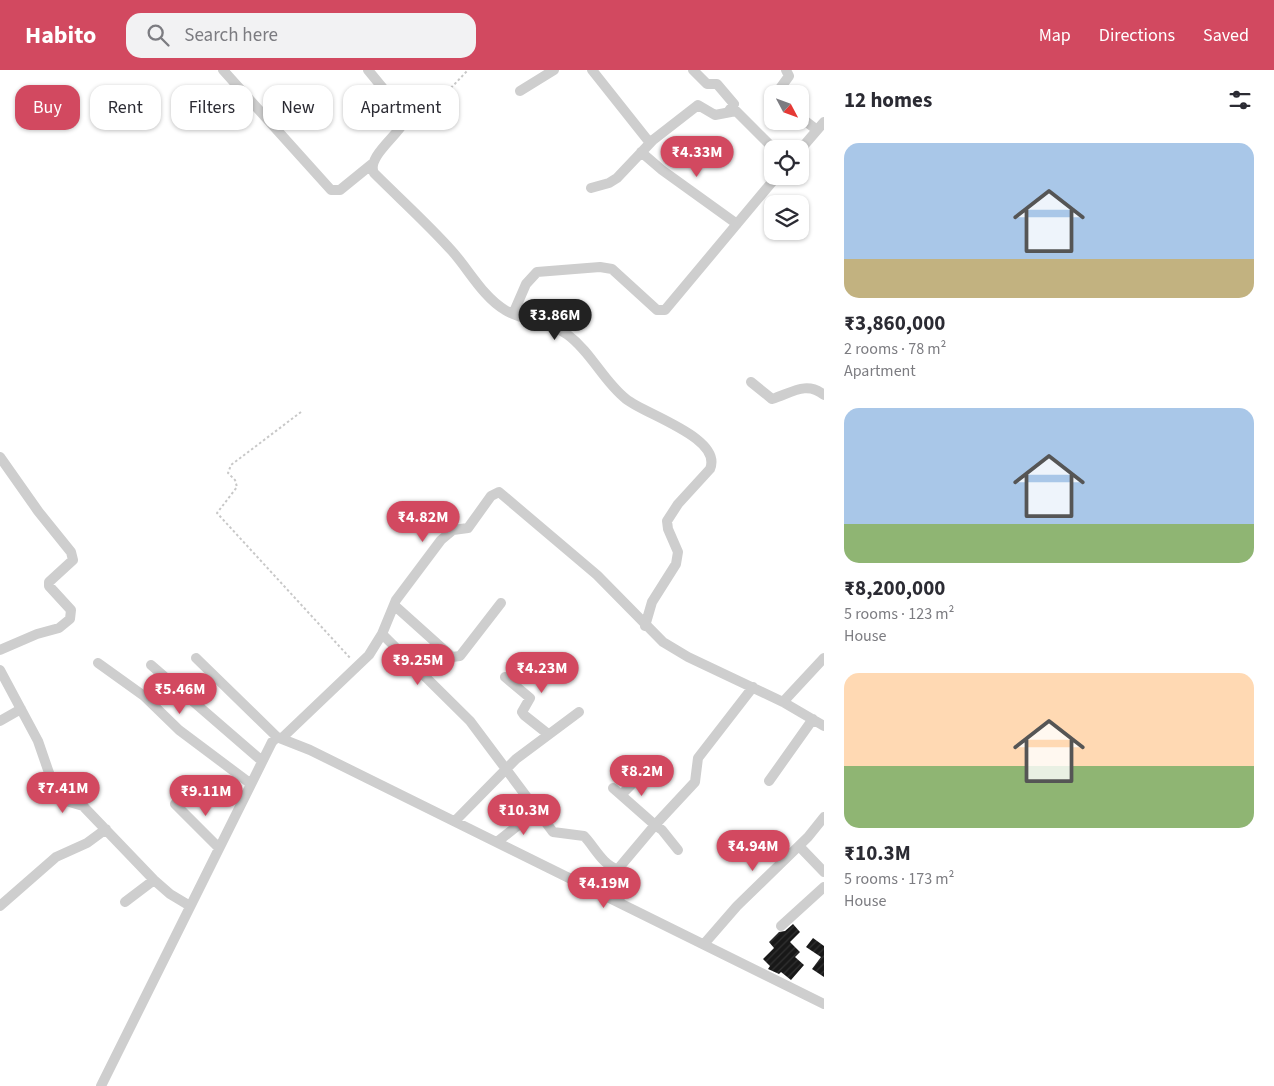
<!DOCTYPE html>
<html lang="en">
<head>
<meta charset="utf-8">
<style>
	:root { --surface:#fff; --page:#f2f2f3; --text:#2b2b33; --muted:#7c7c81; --accent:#d24960 }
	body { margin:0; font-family:"Source Sans 3",sans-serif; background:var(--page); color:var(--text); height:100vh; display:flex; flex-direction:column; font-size:19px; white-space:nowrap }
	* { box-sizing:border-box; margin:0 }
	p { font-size:16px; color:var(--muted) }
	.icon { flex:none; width:28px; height:28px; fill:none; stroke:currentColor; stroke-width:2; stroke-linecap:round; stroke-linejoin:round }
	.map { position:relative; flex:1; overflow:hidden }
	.side { display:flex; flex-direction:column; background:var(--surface); width:450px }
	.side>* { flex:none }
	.banner { position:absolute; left:15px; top:15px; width:475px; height:45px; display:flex; gap:10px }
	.needle { width:32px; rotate:131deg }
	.fabs { position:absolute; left:764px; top:15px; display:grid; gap:10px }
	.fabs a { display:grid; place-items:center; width:45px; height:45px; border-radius:10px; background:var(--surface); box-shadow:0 1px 4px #0004; font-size:25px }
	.price { position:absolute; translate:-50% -42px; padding:0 11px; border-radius:18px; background:var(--accent); color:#fff; font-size:16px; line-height:32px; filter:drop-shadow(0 1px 2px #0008) }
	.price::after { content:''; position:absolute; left:50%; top:30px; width:15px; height:11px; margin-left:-8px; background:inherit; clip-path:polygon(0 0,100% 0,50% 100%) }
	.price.active { background:#222; color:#fff }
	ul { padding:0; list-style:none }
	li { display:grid; align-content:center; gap:10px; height:265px; padding:0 20px }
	li span { display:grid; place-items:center; height:155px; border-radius:15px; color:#555 }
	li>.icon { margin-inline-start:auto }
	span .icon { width:90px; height:90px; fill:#fffc; stroke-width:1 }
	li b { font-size:21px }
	h2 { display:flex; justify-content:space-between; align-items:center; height:60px; padding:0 20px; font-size:21px }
	.tag { padding:0 18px; border-radius:15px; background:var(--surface); box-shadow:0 1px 4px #0004; font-size:18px; line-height:45px }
	.tag.active { background:var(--accent); color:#fff }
	header { display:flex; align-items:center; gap:30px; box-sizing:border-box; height:70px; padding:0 25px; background:var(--accent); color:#fff }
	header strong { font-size:24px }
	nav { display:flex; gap:28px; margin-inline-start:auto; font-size:18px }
	.search { width:350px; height:45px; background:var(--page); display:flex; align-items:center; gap:12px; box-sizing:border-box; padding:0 18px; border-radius:15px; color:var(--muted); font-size:19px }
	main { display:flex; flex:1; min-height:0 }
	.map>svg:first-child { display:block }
</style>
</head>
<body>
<header>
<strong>Habito</strong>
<div class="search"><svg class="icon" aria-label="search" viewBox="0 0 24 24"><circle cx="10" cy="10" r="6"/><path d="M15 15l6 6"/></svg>Search here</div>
<nav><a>Map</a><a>Directions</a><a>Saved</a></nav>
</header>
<main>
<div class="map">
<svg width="824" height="1016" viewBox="0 0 824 1016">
	<defs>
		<pattern id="building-hatch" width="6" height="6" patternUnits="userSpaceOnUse" patternTransform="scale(1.25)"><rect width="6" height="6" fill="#181818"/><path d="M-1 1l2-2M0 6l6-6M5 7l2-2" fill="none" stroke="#313131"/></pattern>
	</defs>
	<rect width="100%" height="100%" fill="#fff"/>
	<path fill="url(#building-hatch)" d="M793,854l7,8 -10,10 10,10 -5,5 9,8 -13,15 -10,-8 -2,2 -11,-5 2,-3 -7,-7 11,-11 -5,-6 10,-10 6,-1z
		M813,868l11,8v31l-12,-8 9,-12 -15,-10z"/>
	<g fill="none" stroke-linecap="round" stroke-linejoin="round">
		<path stroke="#c8c8c8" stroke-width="2" stroke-dasharray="2.5 2.5" stroke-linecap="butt" d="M412,49l36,-28 20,-21
			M301,342l-70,53 -3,8 7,7 2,7 -20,26 134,146"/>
		<path stroke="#cecece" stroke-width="10" d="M223,0l108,120h9l32,-26
			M368,0l23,28 13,24c-7,14 -38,36 -30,51 26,26 54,51 78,78 17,19 31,46 53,59 19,12 44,11 63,25 24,18 35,46 58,64 20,16 97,39 84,70l-32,35 -11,17 1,8 10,23 -2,12 -24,38 -7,24
			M592,0l58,73
			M693,0l14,14h10l17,20 -6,8
			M520,21l34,-21
			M776,24l13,-18 -3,-6
			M800,47l17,13
			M800,80l24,-28
			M641,82l21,18 75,54
			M591,118l18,-5 8,-5 36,-38 45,-35 17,10 21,-4 38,38
			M513,244l13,-30 11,-12 63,-5 12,2 45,41h8l112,-134
			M751,312l21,17c18,-5 34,-19 52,-4
			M0,387l38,54 33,41 2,8 -24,22v4l22,24 -1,9 -11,9 -22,6 -37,16
			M394,535l58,52 8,-1 41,-53
			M382,564l88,87 83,111 31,4c10,10 19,30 34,33l37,-44 7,5 16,20
			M196,588l81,79
			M98,593l46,33 35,34 72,54
			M151,595l111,96
			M0,600l38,71 19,55 9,5 17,5 71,74 16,14 20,12
			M505,607l25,21 -8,14 2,3 24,19
			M783,632l41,-44
			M0,651l21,-12
			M283,667l86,-82 13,-21 14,-34 45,-60 12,-10 15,-2 23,-32 8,-4 98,83 66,67 25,15 95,45 41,24
			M769,711l44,-62
			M613,718l42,37 40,-43 3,-24 55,-71
			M621,725l12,-12
			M175,734l44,44
			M455,751l61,-62 63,-47
			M497,772l39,-31
			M799,776l25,26
			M618,799l5,13 -4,20
			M125,832l29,-22
			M0,836l56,-49 31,-14 19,-14
			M781,856l43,-39
			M704,874l33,-38 71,-69 16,-20
			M101,1016l171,-344 5,-5 33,13 514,254"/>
	</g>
</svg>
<div class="fabs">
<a><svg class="needle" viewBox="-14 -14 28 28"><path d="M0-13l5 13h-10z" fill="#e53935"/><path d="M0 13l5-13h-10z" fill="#7c7c81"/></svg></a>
<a><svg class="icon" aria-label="locate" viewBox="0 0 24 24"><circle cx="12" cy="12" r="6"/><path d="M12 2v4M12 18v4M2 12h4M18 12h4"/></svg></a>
<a><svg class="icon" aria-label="layers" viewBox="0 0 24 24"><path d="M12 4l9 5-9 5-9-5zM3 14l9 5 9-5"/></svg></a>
</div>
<b class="price" style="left:697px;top:108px">₹4.33M</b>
<b class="price active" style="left:555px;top:271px">₹3.86M</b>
<b class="price" style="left:423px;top:473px">₹4.82M</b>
<b class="price" style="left:418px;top:616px">₹9.25M</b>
<b class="price" style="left:542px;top:624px">₹4.23M</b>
<b class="price" style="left:180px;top:645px">₹5.46M</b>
<b class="price" style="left:642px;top:727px">₹8.2M</b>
<b class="price" style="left:63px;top:744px">₹7.41M</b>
<b class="price" style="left:206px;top:747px">₹9.11M</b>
<b class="price" style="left:524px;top:766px">₹10.3M</b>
<b class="price" style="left:753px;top:802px">₹4.94M</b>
<b class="price" style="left:604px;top:839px">₹4.19M</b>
<div class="banner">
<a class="tag active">Buy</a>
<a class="tag">Rent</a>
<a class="tag">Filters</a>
<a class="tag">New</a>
<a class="tag">Apartment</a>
</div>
</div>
<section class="side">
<h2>12 homes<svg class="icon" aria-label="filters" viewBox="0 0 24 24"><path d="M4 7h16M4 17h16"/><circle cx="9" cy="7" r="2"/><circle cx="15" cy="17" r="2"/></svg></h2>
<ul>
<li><span style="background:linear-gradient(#a9c7e8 75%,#c2b280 0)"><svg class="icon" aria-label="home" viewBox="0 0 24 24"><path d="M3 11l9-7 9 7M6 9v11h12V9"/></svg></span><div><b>₹3,860,000</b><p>2 rooms · 78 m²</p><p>Apartment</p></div></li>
<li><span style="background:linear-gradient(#a9c7e8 75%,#8fb573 0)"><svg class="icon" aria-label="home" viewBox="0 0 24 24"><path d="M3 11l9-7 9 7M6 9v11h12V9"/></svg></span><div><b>₹8,200,000</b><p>5 rooms · 123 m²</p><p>House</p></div></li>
<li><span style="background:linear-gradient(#ffd9b3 60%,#8fb573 0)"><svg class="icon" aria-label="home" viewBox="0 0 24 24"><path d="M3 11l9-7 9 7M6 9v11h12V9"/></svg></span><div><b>₹10.3M</b><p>5 rooms · 173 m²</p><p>House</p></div></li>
</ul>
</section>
</main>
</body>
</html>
